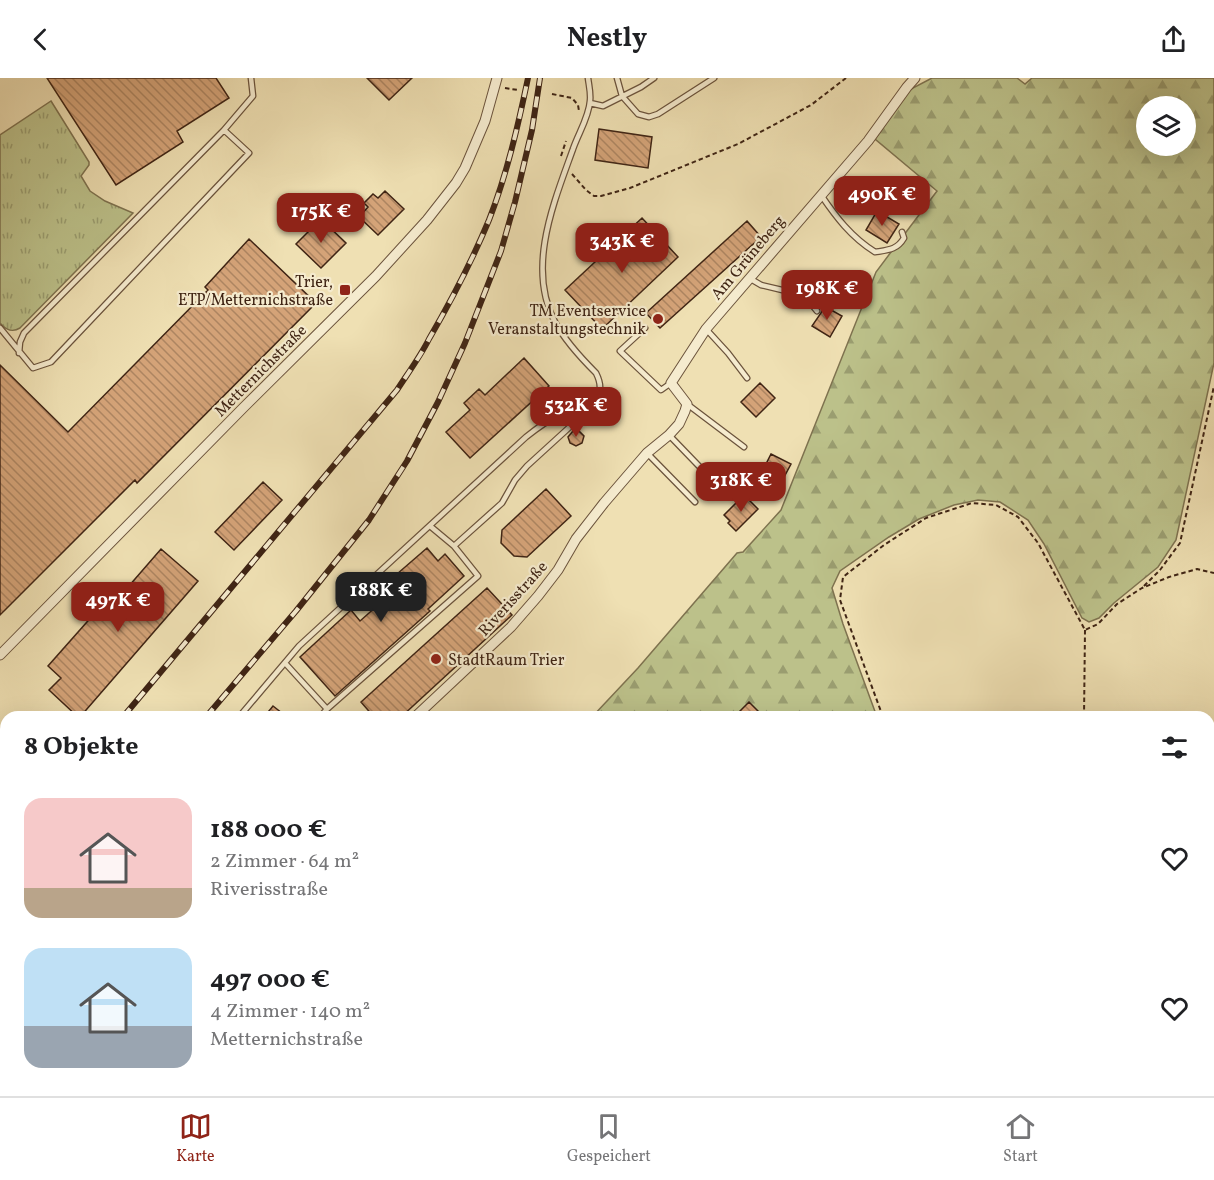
<!DOCTYPE html>
<html lang="de">
<head>
<meta charset="utf-8">
<style>
	:root { --surface:#fff; --page:#f2f2f2; --text:#202124; --muted:#757577; --line:#e0e0e0; --accent:#8f2418 }
	body { margin:0; font-family:Vollkorn,serif; background:var(--page); color:var(--text); height:100vh; display:flex; flex-direction:column; font-size:22px; white-space:nowrap }
	* { box-sizing:border-box; margin:0 }
	p { font-size:20px; color:var(--muted) }
	.icon { flex:none; width:33px; height:33px; fill:none; stroke:currentColor; stroke-width:2; stroke-linecap:round; stroke-linejoin:round }
	.map { position:relative; flex:1; overflow:hidden }
	.side { position:absolute; left:0px; top:633px; width:1215px; height:386px; display:flex; flex-direction:column; background:var(--surface); border-radius:18px 18px 0 0; box-shadow:0 6px 24px #0002 }
	.side>* { flex:none }
	.fabs { position:absolute; left:1136px; top:18px; display:grid; gap:12px }
	.fabs a { display:grid; place-items:center; width:60px; height:60px; border-radius:50%; background:var(--surface); box-shadow:0 6px 24px #0002; font-size:30px }
	.price { position:absolute; translate:-50% -51px; padding:0 14px; border-radius:12px; background:var(--accent); color:#fff; font-size:20px; line-height:39px; filter:drop-shadow(0 2px 3px #0008) }
	.price::after { content:''; position:absolute; left:50%; top:36px; width:18px; height:14px; margin-left:-9px; background:inherit; clip-path:polygon(0 0,100% 0,50% 100%) }
	.price.current { background:#222; color:#fff }
	ul { padding:0; list-style:none }
	li { display:flex; align-items:center; gap:18px; height:150px; padding:0 24px }
	li span { display:grid; place-items:center; flex:none; width:168px; height:120px; border-radius:18px; color:#555 }
	li>.icon { margin-inline-start:auto }
	span .icon { width:72px; height:72px; fill:#fffc; stroke-width:1 }
	li b { font-size:26px }
	h2 { display:flex; justify-content:space-between; align-items:center; height:72px; padding:0 24px; font-size:26px }
	header { display:flex; justify-content:space-between; align-items:center; height:78px; padding:0 24px; background:var(--surface); font-size:27px; font-weight:700 }
	.tabs { display:flex; justify-content:space-around; align-items:center; height:84px; border-top:2px solid var(--line); background:var(--surface); font-size:16px; color:var(--muted) }
	.tabs a { display:grid; justify-items:center; gap:3px }
	.tabs .current { color:var(--accent) }
	.map>svg:first-child { display:block }
</style>
</head>
<body>
<header><svg class="icon" aria-label="back" viewBox="0 0 24 24"><path d="M15 5l-7 7 7 7"/></svg>Nestly<svg class="icon" aria-label="share" viewBox="0 0 24 24"><path d="M12 15V3M7 8l5-5 5 5M5 13v7h14v-7"/></svg></header>
<div class="map">
<svg width="1214" height="1018" viewBox="0 0 1214 1018">
	<defs>
		<pattern id="grass-tufts" width="24" height="20" patternUnits="userSpaceOnUse" patternTransform="scale(1.5)"><rect width="24" height="20" fill="#bcc18a"/><path d="M3 7l-1-3M5 7V3M7 7l1-3M15 17l-1-3M17 17v-4M19 17l1-3" fill="none" stroke="#9a9d70"/></pattern>
		<pattern id="forest-firs" width="22" height="20" patternUnits="userSpaceOnUse" patternTransform="scale(1.5)"><rect width="22" height="20" fill="#bcc18a"/><path d="M5 1l3.5 6h-7zM16 11l3.5 6h-7z" fill="#9a9d70"/></pattern>
		<pattern id="building-back-hatch" width="6" height="6" patternUnits="userSpaceOnUse" patternTransform="scale(1.5)"><rect width="6" height="6" fill="#d4a378"/><path d="M-1 5l2 2M0 0l6 6M5-1l2 2" fill="none" stroke="#ad8561"/></pattern>
	</defs>
	<rect width="100%" height="100%" fill="#efe0b3"/>
	<filter id="stains"><feTurbulence type="fractalNoise" baseFrequency=".00333" numOctaves="4"/><feColorMatrix values="0 0 0 0 .2 0 0 0 0 .09 0 0 0 0 .02 0 0 0 .5 -.17"/></filter>
	<radialGradient id="worn" r=".72"><stop offset=".6" stop-color="#630" stop-opacity="0"/><stop offset="1" stop-color="#630" stop-opacity=".3"/></radialGradient>
	<path fill="url(#grass-tufts)" stroke="#7e724f" stroke-width="1.5" d="M51,23l38,61v3l-8,11 9,15 15,10 28,12 -113,115c-8,5 -14,2 -20,-5v-188z"/>
	<path fill="url(#forest-firs)" stroke="#7e724f" stroke-width="1.5" fill-rule="evenodd" d="M932,0h85l8,6 7,-6h182v285l-38,177 -18,27 -44,36 -15,15 -10,4 -7,-4 -38,-74 -16,-24 -28,-18 -22,-2 -24,5 -35,14 -30,18 -49,34 -8,17 11,36 34,93h-285l46,-49 99,-115 6,-1 38,-42 95,-238 61,-81 -62,-52 34,-49zM1146,28h39v40h-39z
		M19,1013l801,-1 2,6h-807z"/>
	<path fill="url(#building-back-hatch)" stroke="#3f2414" stroke-width="1.5" d="M47,0h169l13,20 -52,33 6,11 -67,43z
		M367,0h45l-23,22z
		M599,51l53,8 -4,31 -53,-8z
		M385,113l19,18 -26,26 -19,-18 9,-10 -4,-4 9,-9 5,4z
		M877,133l22,13 -12,19 -21,-13z
		M642,140l36,39 -76,72 -37,-39z
		M321,141l25,24 -25,25 -25,-24z
		M747,143l14,16 -101,91 -14,-15z
		M249,161l67,64 -179,180 -2,-3 -135,135v-250l68,67 140,-142 -3,-3z
		M824,228l18,10 -12,21 -18,-11 9,-13z
		M524,280l25,28 -79,72 -24,-26 24,-22 -6,-7 15,-14 6,6z
		M760,305l15,15 -19,19 -15,-15z
		M573,353h6l5,5 -2,7 -6,3 -6,-3 -2,-6z
		M771,376l20,10 -15,28 -19,-10z
		M263,404l19,18 -48,50 -19,-18z
		M546,411l25,27 -44,41 -13,-1 -13,-13 1,-13z
		M744,417l14,14 -22,22 -8,-8 2,-2 -6,-6z
		M427,470l11,13 7,-7 19,22 -36,33 2,2 -95,85 -35,-39 51,-47 9,11 44,-39 -7,-8z
		M161,471l37,32 -118,136h-2l-29,-27 12,-12 -13,-12 62,-70 5,6z
		M487,510l25,27 -111,102h-27l-13,-15z
		M749,624l15,15h-30z
		M273,628l14,11h-23z"/>
	<g fill="none" stroke-linecap="round" stroke-linejoin="round">
		<defs>
			<path id="service" d="M617,0l5,18 16,18 11,3 9,-3 56,-36
				M590,25l13,3 38,-19 13,-9
				M224,52l29,-34 -2,-18
				M821,117c15,22 30,42 54,57 13,-2 22,-2 29,-14l-2,-6
				M749,200l12,7 38,9 9,6 9,11
				M0,250l33,40 18,-6 198,-209 -25,-23 -200,203 -4,9 -1,11
				M645,250l-25,23 41,39 10,-7
				M706,251l22,24 19,25
				M687,326l57,43
				M669,357l54,56
				M647,375l48,49
				M454,468l48,-43 13,-23 12,-14 46,-42 16,-18
				M285,585l42,46 151,-133 -24,-30 -24,-20
				M239,639l60,-71 227,-209c10,-8 19,-15 31,-21 20,-9 55,-11 39,-43 -15,-15 -31,-32 -41,-51 -29,-54 -1,-120 18,-173 5,-15 16,-32 17,-48 1,-8 -1,-15 -2,-23
				M320,639l7,-8
				M0,928l6,-7
				M0,992l6,-7"/>
			<path id="minor" d="M0,577l243,-247 133,-132 51,-56 29,-37 9,-15 20,-47 12,-43
				M415,639l96,-90 27,-31 20,-26 18,-31 28,-36 43,-50 22,-18 10,-11 6,-13 2,-7 -16,-21 35,-54 162,-188 39,-54 8,-9
				M7,1018l5,-6"/>
		</defs>
		<use href="#service" stroke="#6b533c" stroke-width="7"/>
		<use href="#minor" stroke="#6b533c" stroke-width="11"/>
		<path stroke="#3f2414" stroke-width="2" stroke-dasharray="4.5 3" stroke-linecap="butt" d="M505,10l13,2
			M552,16l20,4 6,7 1,6
			M561,78l5,-15
			M572,96l14,16 8,6h7l29,-8 108,-44 73,-39 35,-27
			M1144,508l16,-16 20,-27 34,-157
			M883,639l-43,-117 3,-23 41,-32 42,-27 46,-15 24,2 22,12 20,26 47,87 13,-6 19,-20 25,-16 27,-11 28,-8 17,4
			M1084,639l1,-87
			M575,1012v6
			M1159,1012v6
			M478,1018l7,-6
			M716,1018l1,-6
			M893,1018v-6
			M1023,1018l1,-6"/>
		<use href="#service" stroke="#f5ebce" stroke-width="4.5"/>
		<use href="#minor" stroke="#f5ebce" stroke-width="9"/>
		<defs>
			<path id="rail" d="M123,639l274,-327c11,-17 23,-33 32,-51 22,-38 43,-78 60,-119 18,-46 29,-94 39,-142
				M206,639l90,-106 73,-91 38,-59 31,-59 27,-59 36,-92 14,-49 17,-72 8,-52
				M0,781l6,-7
				M0,891l6,-7"/>
		</defs>
		<use href="#rail" stroke="#3f2414" stroke-width="6"/>
		<use href="#rail" stroke="#f5ebce" stroke-width="4" stroke-dasharray="11" stroke-linecap="butt"/>
	</g>
	<g fill="#8f2418" stroke="#f5ebce" stroke-width="2">
		<rect x="339" y="206" width="12" height="12" rx="3"/>
		<circle cx="658" cy="241" r="6"/>
		<circle cx="436" cy="581" r="6"/>
	</g>
	<g text-anchor="middle" stroke-width="4.5" stroke-linejoin="round" paint-order="stroke">
		<g font-size="16" fill="#3f2414" stroke="#f5ebce">
			<text transform="translate(747 179) rotate(-50)" y="6">Am Grüneberg</text>
			<text transform="translate(260 292) rotate(-45)" y="6">Metternichstraße</text>
			<text transform="translate(512 520) rotate(-48)" y="6">Riverisstraße</text>
		</g>
		<g font-size="16" fill="#3f2414" stroke="#f5ebce" text-anchor="end">
			<text x="333" y="209">Trier,<tspan x="333" dy="18">ETP/Metternichstraße</tspan></text>
			<text x="646" y="238">TM Eventservice<tspan x="646" dy="18">Veranstaltungstechnik</tspan></text>
			<text x="448" y="587" text-anchor="start">StadtRaum Trier</text>
		</g>
	</g>
	<rect width="100%" height="100%" filter="url(#stains)"/>
	<rect width="100%" height="100%" fill="url(#worn)"/>
</svg>
<div class="fabs">
<a><svg class="icon" aria-label="layers" viewBox="0 0 24 24"><path d="M12 4l9 5-9 5-9-5zM3 14l9 5 9-5"/></svg></a>
</div>
<b class="price" style="left:882px;top:149px">490K €</b>
<b class="price" style="left:321px;top:166px">175K €</b>
<b class="price" style="left:622px;top:196px">343K €</b>
<b class="price" style="left:827px;top:243px">198K €</b>
<b class="price" style="left:576px;top:360px">532K €</b>
<b class="price" style="left:741px;top:435px">318K €</b>
<b class="price current" style="left:381px;top:545px">188K €</b>
<b class="price" style="left:118px;top:555px">497K €</b>
<section class="side">
<h2>8 Objekte<svg class="icon" aria-label="filters" viewBox="0 0 24 24"><path d="M4 7h16M4 17h16"/><circle cx="9" cy="7" r="2"/><circle cx="15" cy="17" r="2"/></svg></h2>
<ul>
<li><span style="background:linear-gradient(#f6c9c9 75%,#b9a48a 0)"><svg class="icon" aria-label="home" viewBox="0 0 24 24"><path d="M3 11l9-7 9 7M6 9v11h12V9"/></svg></span><div><b>188 000 €</b><p>2 Zimmer · 64 m²</p><p>Riverisstraße</p></div><svg class="icon" aria-label="heart" viewBox="0 0 24 24"><path d="M12 20l-8-8c-3-5 5-10 8-4 3-6 11-1 8 4z"/></svg></li>
<li><span style="background:linear-gradient(#bfe0f5 65%,#9aa5b1 0)"><svg class="icon" aria-label="home" viewBox="0 0 24 24"><path d="M3 11l9-7 9 7M6 9v11h12V9"/></svg></span><div><b>497 000 €</b><p>4 Zimmer · 140 m²</p><p>Metternichstraße</p></div><svg class="icon" aria-label="heart" viewBox="0 0 24 24"><path d="M12 20l-8-8c-3-5 5-10 8-4 3-6 11-1 8 4z"/></svg></li>
</ul>
</section>
</div>
<nav class="tabs">
<a class="current"><svg class="icon" aria-label="map" viewBox="0 0 24 24"><path d="M3 6l6-2 6 2 6-2v14l-6 2-6-2-6 2zM9 4v14M15 6v14"/></svg>Karte</a>
<a><svg class="icon" aria-label="saved" viewBox="0 0 24 24"><path d="M7 4h10v16l-5-4-5 4z"/></svg>Gespeichert</a>
<a><svg class="icon" aria-label="home" viewBox="0 0 24 24"><path d="M3 11l9-7 9 7M6 9v11h12V9"/></svg>Start</a>
</nav>
</body>
</html>
